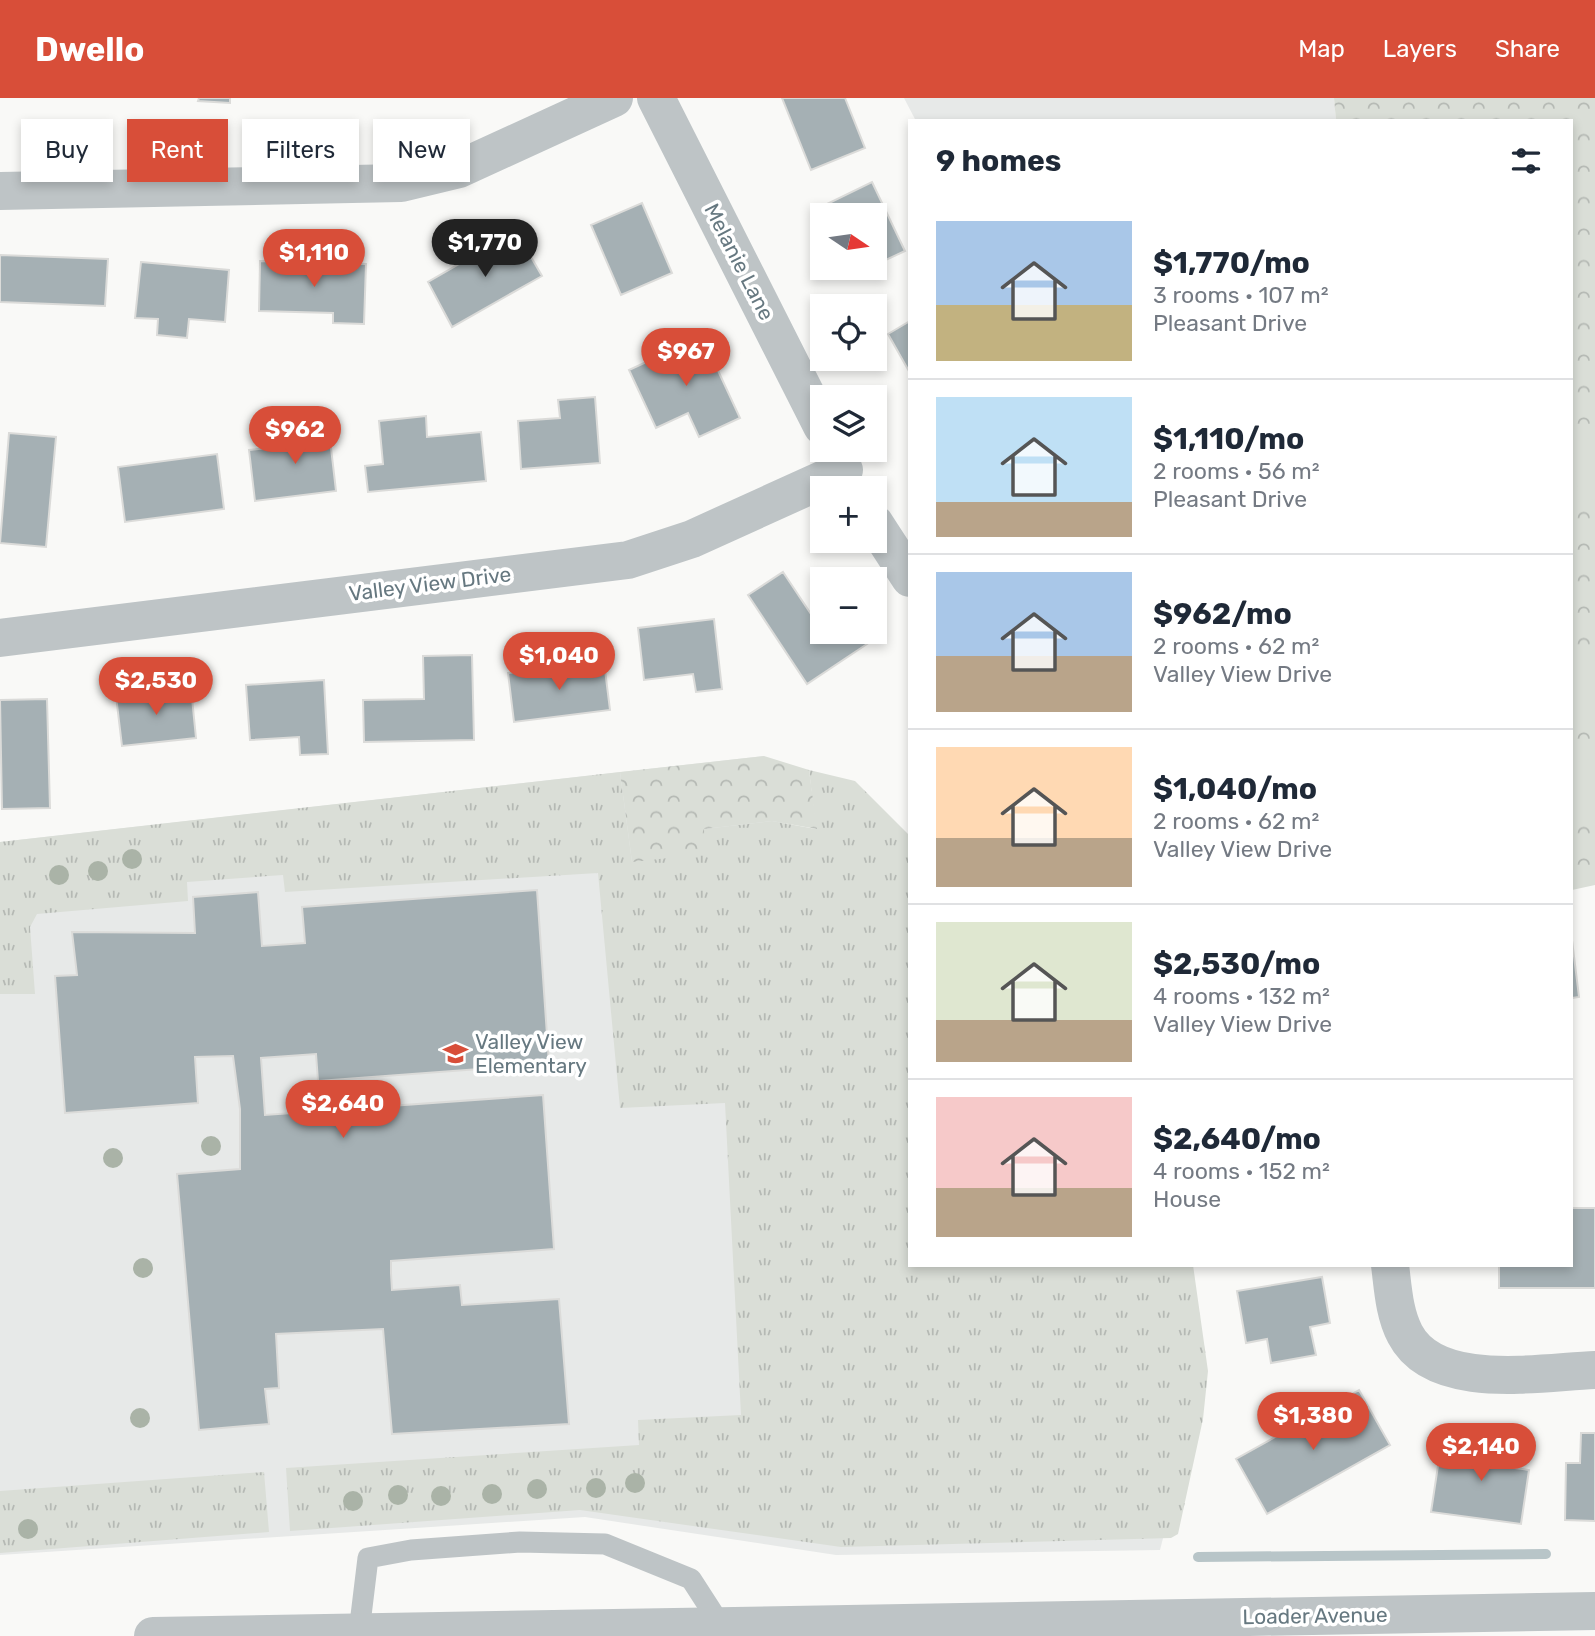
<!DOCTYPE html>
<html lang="en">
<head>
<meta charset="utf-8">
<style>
	:root { --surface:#fff; --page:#f2f2f3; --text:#1f2937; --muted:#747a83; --line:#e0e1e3; --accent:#d84e39 }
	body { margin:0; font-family:Rubik,sans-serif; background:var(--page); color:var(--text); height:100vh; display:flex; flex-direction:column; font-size:26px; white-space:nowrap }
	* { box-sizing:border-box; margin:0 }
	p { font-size:23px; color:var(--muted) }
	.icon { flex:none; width:38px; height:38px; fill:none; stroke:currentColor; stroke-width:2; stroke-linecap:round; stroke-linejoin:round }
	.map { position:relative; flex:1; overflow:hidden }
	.sheet { position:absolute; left:908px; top:21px; width:665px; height:1148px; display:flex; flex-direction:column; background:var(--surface); border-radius:0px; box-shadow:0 4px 10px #0003 }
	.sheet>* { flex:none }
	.hud { position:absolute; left:21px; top:21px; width:665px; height:63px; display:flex; gap:14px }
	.needle { width:46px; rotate:103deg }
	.fabs { position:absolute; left:810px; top:105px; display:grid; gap:14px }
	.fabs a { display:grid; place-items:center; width:77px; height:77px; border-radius:0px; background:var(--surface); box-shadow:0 4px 10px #0003; font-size:35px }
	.price { position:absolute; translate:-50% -60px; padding:0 16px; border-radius:24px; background:var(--accent); color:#fff; font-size:23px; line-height:46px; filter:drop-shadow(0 2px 4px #0008) }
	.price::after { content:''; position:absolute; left:50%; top:42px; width:21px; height:16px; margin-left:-10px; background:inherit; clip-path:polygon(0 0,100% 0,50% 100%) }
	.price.current { background:#222; color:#fff }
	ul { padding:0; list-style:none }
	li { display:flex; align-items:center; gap:21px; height:175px; padding:0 28px }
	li+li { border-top:2px solid var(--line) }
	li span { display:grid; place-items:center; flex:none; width:196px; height:140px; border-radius:0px; color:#555 }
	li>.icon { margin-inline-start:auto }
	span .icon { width:84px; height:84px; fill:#fffc; stroke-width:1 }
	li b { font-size:30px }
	h2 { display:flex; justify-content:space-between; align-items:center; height:84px; padding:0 28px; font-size:30px }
	.pill { padding:0 24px; border-radius:0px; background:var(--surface); box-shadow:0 4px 10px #0003; font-size:24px; line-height:63px }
	.pill.current { background:var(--accent); color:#fff }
	header { display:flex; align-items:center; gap:42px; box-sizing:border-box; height:98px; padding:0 35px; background:var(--accent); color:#fff }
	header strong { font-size:33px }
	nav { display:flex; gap:38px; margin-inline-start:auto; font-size:24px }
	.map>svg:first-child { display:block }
</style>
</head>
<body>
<header>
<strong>Dwello</strong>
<nav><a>Map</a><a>Layers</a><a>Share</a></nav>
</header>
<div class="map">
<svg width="1595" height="1538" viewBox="0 0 1595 1538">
	<defs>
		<pattern id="grass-tufts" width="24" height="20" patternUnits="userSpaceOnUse" patternTransform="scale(1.75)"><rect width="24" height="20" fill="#daded7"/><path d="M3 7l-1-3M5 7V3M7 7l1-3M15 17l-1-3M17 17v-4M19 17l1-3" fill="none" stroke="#b5b9b4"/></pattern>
		<pattern id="forest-crowns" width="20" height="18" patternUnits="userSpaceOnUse" patternTransform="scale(1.75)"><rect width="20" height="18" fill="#daded7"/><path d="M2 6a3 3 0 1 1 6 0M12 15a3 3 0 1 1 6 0" fill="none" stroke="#b5b9b4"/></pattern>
	</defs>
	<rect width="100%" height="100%" fill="#f9f9f7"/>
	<path fill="#e7e9e8" d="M904,0h430l2,23h-420z
		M764,658l146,509 288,136 -38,149 -324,5 -251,-38 -585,38v-713z"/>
	<path fill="url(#grass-tufts)" d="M809,672l46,11 55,55v429h283l15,106 -5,48 -25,115 -7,4 -330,9 -261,-37 -290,21 -4,-63 353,-23 -1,-25 103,-5 -16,-312 -105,5 -22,-235 -313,19 -2,-17 -96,7 1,19 -151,13 -7,13 5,67h-35v-152l620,-70 12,90 72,-33 68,-8 44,8z
		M264,1374l5,60 -269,21v-62z"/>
	<path fill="url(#forest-crowns)" d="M1334,0h261v787l-23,5v-769h-236z
		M764,658l45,14 8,59 -45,-8 -68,8 1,25 -73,8 -12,-90z"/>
	<path fill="#daded7" d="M1595,339v62l-16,3 -7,-60z
		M1595,562v62l-23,4v-62z
		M1595,660v62l-23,4v-61z"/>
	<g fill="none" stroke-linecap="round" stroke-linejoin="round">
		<path stroke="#b8c5c8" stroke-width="10" d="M1198,1459l348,-3"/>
	</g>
	<path fill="#a5b0b4" stroke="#dbdbd9" stroke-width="2" d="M199,0h31v5l-32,-2z
		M782,0h63l20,50 -54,22z
		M872,84l33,69 -30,14v-50h-43l-5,-11z
		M642,105l30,70 -51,22 -30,-70z
		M516,133l26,45 -90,51 -24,-45z
		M0,157l108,4 -3,47 -105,-4z
		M260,163l106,3 -2,60 -31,-1v-10l-74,-2z
		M141,164l88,8 -4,52 -36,-3 -2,19 -30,-3 1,-16 -23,-1z
		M910,223v52l-22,-39z
		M702,238l38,82 -41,19 -11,-24 -32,15 -27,-58z
		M595,299l5,66 -79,6 -3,-48 42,-3 -2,-18z
		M426,318l1,21 54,-5 5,49 -118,11 -3,-26 18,-2 -4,-43z
		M328,324l8,69 -81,10 -6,-51 52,-6 -2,-18z
		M9,335l47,4 -10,110 -46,-4z
		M217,356l7,55 -99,13 -7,-55z
		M783,474l34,51 5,-4v13h37l8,12 -60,40 -59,-89z
		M714,521l8,70 -26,3 -3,-18 -49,6 -6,-52z
		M472,557l2,85 -110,2 -1,-42 61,-1 -1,-43z
		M604,564l6,48 -96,12 -6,-49z
		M324,582l4,74 -28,1 -1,-18 -49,3 -4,-55z
		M191,590l5,50 -74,8 -6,-50z
		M47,601l3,109 -48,1 -2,-109z
		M537,792l12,174 -231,17 -2,-27 -55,4 4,57 278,-20 11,154 -163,12v12l1,17 68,-5 2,20 97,-6 10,125 -177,10 -9,-105 -107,5 3,54 -14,1 4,35 -70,6 -22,-256 63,-5v-60l-7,-53 -38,1 3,46 -133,10 -10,-137 22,-1 -5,-43 123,1 -2,-36 65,-5 4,54 43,-3 -3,-36z
		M1572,842l7,57 -7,1z
		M1572,1110h23v80h-96v-23h73z
		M1322,1179l8,46 -20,4 6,28 -45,8 -4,-24 -21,4 -9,-52z
		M1359,1292l31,55 -123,69 -31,-55z
		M1581,1335h14v88l-30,-1 1,-57h14z
		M1460,1337l51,7 -4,25 22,3 -8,54 -90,-12 8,-53 17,2z"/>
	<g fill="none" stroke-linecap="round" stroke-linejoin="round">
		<path stroke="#bec4c6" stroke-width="21" d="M359,1534l9,-74 43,-8 109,-8 85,2 86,35 31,48"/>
		<path stroke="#bec4c6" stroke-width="38" d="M656,0l166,328
			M0,93l401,-8 58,-14 155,-71
			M875,426l35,54
			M0,540l628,-78 64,-21 152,-69
			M1390,1167c3,23 4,48 15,69 30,58 135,38 190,36"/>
		<path stroke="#bec4c6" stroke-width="38" d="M153,1538l1442,-25"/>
	</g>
	<g fill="#aab3a7">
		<circle cx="132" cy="761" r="10"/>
		<circle cx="98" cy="773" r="10"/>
		<circle cx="59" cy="777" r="10"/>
		<circle cx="211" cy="1048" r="10"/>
		<circle cx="113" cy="1060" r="10"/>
		<circle cx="143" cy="1170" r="10"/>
		<circle cx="140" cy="1320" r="10"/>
		<circle cx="635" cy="1385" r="10"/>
		<circle cx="596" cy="1390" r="10"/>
		<circle cx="537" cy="1391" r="10"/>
		<circle cx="492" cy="1396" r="10"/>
		<circle cx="398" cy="1397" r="10"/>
		<circle cx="441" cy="1398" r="10"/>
		<circle cx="353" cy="1403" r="10"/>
		<circle cx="28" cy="1431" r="10"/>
	</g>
	<defs>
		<symbol id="school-bare" viewBox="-9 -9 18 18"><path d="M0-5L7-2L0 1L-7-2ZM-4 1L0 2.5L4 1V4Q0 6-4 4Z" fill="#d84e39" stroke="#fff" stroke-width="2.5" paint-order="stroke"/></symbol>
	</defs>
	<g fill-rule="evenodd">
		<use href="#school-bare" x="438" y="938" width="35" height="35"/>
	</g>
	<g text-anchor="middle" stroke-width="7" stroke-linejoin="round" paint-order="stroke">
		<g font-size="21" fill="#667880" stroke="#fff">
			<text transform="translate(739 164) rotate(63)" y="7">Melanie Lane</text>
			<text transform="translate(430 486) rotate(-7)" y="7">Valley View Drive</text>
			<text transform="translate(1315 1518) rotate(-1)" y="7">Loader Avenue</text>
		</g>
		<g font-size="21" fill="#667880" stroke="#fff" text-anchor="start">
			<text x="475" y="951">Valley View<tspan x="475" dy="24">Elementary</tspan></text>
		</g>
	</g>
</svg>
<div class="fabs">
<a><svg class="needle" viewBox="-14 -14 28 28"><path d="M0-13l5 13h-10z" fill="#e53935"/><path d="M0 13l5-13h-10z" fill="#747a83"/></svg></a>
<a><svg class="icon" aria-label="locate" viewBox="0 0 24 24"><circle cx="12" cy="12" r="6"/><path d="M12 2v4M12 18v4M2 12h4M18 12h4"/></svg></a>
<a><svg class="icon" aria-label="layers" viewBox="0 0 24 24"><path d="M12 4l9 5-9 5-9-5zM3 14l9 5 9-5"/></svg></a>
<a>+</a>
<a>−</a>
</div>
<b class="price current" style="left:485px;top:181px">$1,770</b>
<b class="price" style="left:314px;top:191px">$1,110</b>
<b class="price" style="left:686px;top:290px">$967</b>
<b class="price" style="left:295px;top:368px">$962</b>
<b class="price" style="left:559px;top:594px">$1,040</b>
<b class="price" style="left:156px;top:619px">$2,530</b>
<b class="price" style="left:343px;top:1042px">$2,640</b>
<b class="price" style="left:1313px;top:1354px">$1,380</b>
<b class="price" style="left:1481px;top:1385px">$2,140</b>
<div class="hud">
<a class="pill">Buy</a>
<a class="pill current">Rent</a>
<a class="pill">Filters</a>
<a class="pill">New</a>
</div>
<section class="sheet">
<h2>9 homes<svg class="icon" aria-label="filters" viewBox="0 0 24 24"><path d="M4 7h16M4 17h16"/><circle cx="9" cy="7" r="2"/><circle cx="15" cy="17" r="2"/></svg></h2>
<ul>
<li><span style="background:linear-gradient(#a9c7e8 60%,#c2b280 0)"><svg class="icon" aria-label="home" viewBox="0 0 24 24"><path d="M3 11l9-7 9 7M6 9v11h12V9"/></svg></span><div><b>$1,770/mo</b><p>3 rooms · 107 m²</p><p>Pleasant Drive</p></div></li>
<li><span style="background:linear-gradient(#bfe0f5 75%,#b9a48a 0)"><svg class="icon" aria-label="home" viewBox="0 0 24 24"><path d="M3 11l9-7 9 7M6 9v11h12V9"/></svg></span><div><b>$1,110/mo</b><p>2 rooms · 56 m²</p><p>Pleasant Drive</p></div></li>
<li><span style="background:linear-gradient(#a9c7e8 60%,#b9a48a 0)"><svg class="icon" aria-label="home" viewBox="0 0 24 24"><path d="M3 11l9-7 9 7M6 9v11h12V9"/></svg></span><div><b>$962/mo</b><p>2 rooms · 62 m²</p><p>Valley View Drive</p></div></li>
<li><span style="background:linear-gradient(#ffd9b3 65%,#b9a48a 0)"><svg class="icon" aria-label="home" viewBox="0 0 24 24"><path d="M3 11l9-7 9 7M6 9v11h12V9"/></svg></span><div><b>$1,040/mo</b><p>2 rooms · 62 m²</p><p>Valley View Drive</p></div></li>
<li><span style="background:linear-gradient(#dfe7d0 70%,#b9a48a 0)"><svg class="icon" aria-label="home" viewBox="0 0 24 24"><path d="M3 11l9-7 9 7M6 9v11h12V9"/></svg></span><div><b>$2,530/mo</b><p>4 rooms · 132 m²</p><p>Valley View Drive</p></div></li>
<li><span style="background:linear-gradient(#f6c9c9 65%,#b9a48a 0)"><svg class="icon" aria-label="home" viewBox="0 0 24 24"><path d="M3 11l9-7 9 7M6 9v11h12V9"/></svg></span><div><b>$2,640/mo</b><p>4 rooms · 152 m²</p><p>House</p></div></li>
</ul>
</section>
</div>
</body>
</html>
